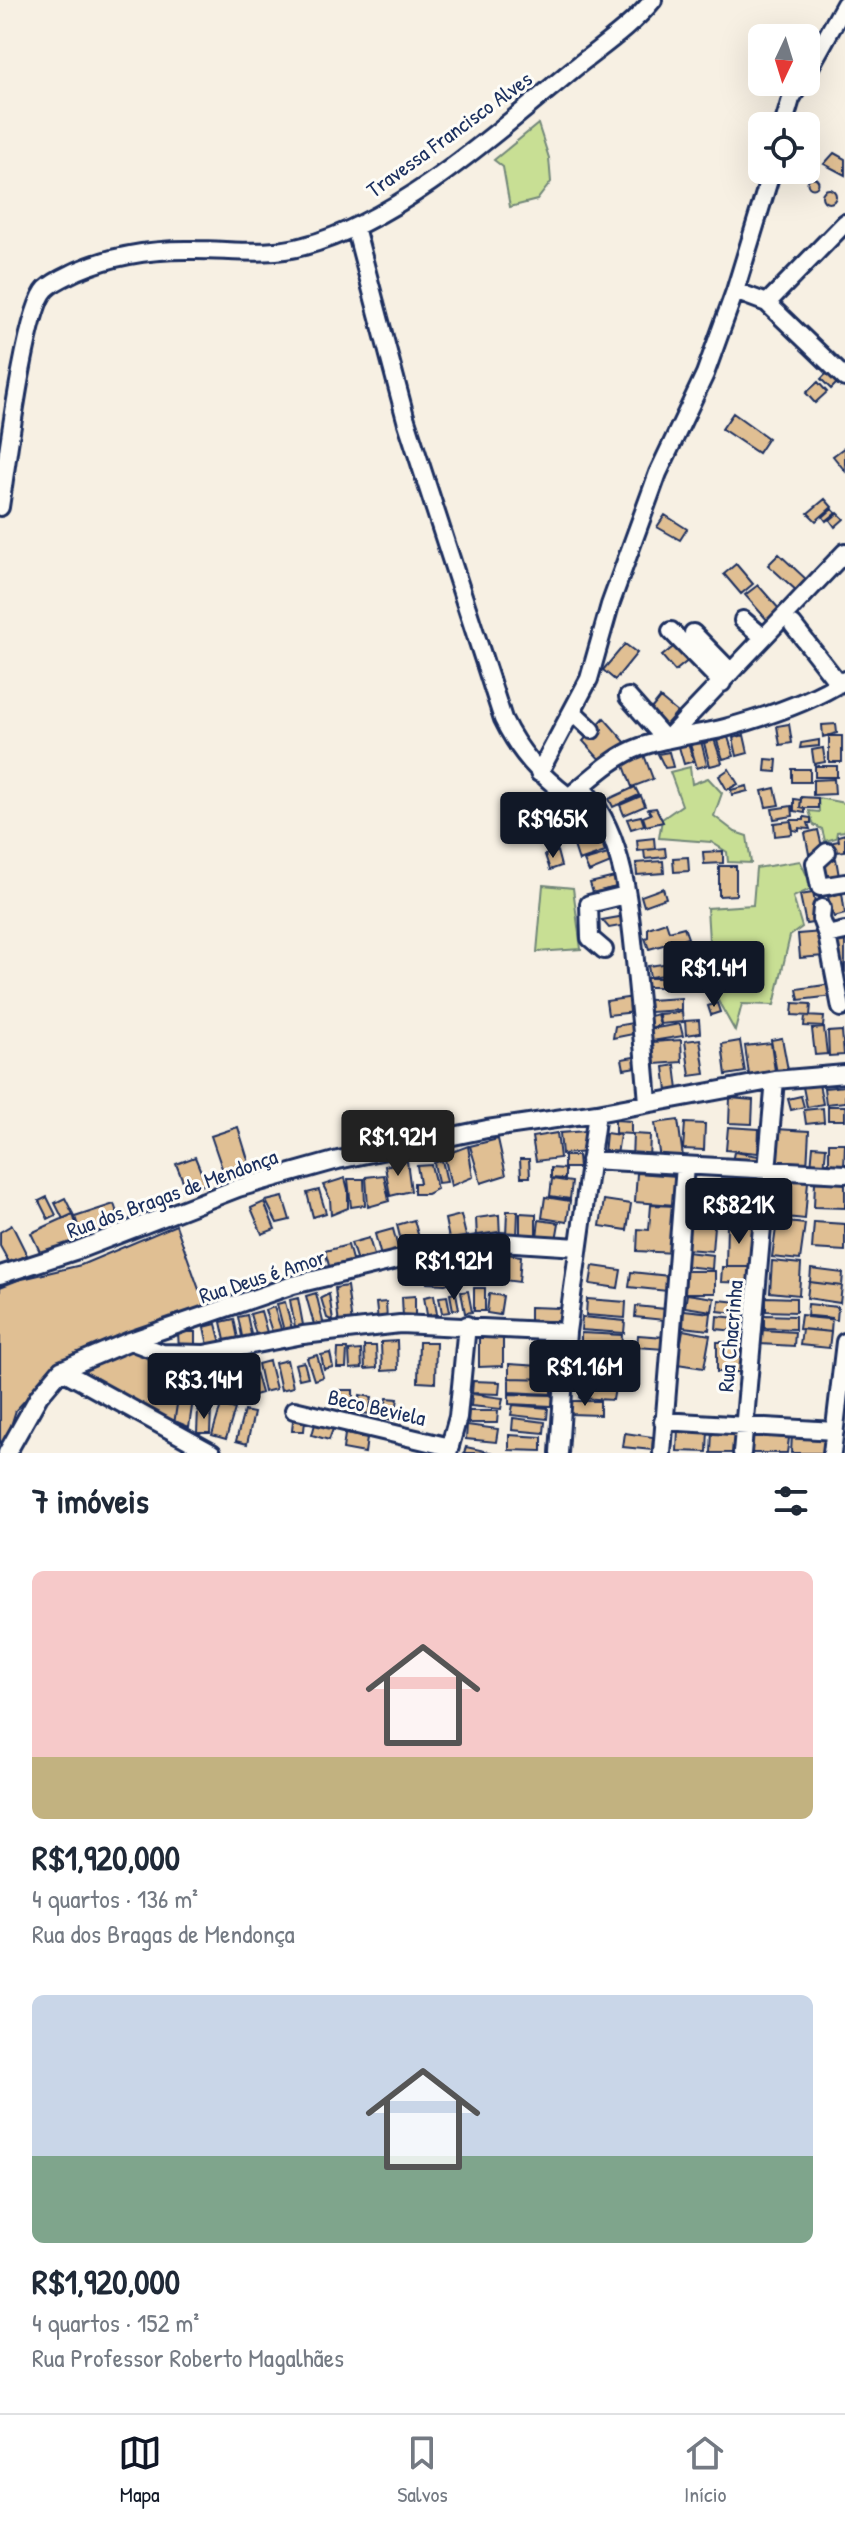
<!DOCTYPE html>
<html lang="pt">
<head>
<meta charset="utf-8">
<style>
	:root { --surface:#fff; --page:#f2f2f3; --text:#1f2937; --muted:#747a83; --line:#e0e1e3; --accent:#111827 }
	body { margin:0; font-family:"Patrick Hand",sans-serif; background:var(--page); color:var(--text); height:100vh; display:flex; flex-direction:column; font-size:30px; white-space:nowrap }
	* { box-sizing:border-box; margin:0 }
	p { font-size:26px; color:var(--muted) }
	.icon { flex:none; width:44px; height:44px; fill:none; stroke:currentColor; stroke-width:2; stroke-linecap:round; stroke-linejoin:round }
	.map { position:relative; height:1453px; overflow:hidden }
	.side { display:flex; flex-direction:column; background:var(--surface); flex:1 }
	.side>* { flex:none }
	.needle { width:52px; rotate:184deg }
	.buttons { position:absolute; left:748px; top:24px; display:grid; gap:16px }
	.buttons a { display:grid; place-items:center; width:72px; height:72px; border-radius:12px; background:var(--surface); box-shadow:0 8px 32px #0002; font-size:40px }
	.price { position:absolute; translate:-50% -68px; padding:0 18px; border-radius:8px; background:var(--accent); color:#fff; font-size:26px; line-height:52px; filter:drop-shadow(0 2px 4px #0008) }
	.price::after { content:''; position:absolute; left:50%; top:48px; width:24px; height:18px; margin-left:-12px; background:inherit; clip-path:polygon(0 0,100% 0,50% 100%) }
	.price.current { background:#222; color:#fff }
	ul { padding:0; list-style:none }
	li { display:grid; align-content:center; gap:16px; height:424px; padding:0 32px }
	li span { display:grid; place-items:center; height:248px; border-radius:12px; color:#555 }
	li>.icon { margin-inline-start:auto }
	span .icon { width:144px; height:144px; fill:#fffc; stroke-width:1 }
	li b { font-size:34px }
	h2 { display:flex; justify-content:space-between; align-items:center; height:96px; padding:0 32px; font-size:34px }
	.tab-bar { display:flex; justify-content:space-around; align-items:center; height:112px; border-top:2px solid var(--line); background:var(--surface); font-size:22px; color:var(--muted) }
	.tab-bar a { display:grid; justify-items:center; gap:4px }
	.tab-bar .current { color:var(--accent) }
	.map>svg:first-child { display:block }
</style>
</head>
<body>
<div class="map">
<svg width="845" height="1453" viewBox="0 0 845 1453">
	<rect width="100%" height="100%" fill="#f7f0e3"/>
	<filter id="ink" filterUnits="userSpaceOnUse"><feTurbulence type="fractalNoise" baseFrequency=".0125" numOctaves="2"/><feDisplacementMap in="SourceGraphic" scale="16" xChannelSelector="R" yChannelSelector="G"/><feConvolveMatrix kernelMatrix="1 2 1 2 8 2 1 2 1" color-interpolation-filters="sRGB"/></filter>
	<g filter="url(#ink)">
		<path fill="#c8df94" stroke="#728779" stroke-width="2" d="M538,124l11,34 2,24 -14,18 -27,7 -7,-40 -9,-7z
			M690,767l2,17 16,-6 14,15 -8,23 21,16 12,4 4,27 -23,-1 -1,-10 -16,-10 -52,-4 3,-19 20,-14 -12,-33z
			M818,798l27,5v28l-8,1 -1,6 -11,3 -3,-12 -8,-4 -5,-14 10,1z
			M800,861l13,27 -20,9 9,30 -12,9 -16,69 -32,-1 -7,27 -23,-41 -5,-82 46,-3 3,-37z
			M543,885l30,3 8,61 -44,3z"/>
		<path fill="#e0bf93" stroke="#1b2f5e" stroke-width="2" d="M834,153l11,6v16l-21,-11z
			M807.5 183a5.5 5.5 0 1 1 11 0a5.5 5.5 0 1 1-11 0Z
			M822 196a7 7 0 1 1 14 0a7 7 0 1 1-14 0Z
			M829,371l10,10 -8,8 -10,-10z
			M818,382l9,10 -12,11 -9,-10z
			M733,413l35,25 -10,15 -36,-24z
			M845,447v24l-12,-15z
			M825,499l7,8 -16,14 -8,-8z
			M832,509l4,4 -10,8 -3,-4z
			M838,513l6,6 -9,8 -5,-7z
			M665,515l22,14 -7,11 -23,-13z
			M779,554l28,26 -10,11 -29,-26z
			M736,564l17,20 -12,10 -17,-20z
			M758,585l22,25 -12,11 -23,-26z
			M625,644l12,9 -22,27 -12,-10z
			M677,644l13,15 -15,12 -13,-15z
			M660,698l17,14 -14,16 -16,-14z
			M604,718l22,25 -25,18 -18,-20z
			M789,724l3,19 -12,2 -3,-19z
			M836,724l1,9 -14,4 -1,-12z
			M744,735l4,18 -11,3 -4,-18z
			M829,736h13v26h-13z
			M728,737l6,19 -11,3 -6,-18z
			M714,739l8,24 -12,3 -6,-23z
			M819,740v6l-19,2 1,-5z
			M701,741l6,24 -10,3 -7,-24z
			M688,744l6,17 -10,3 -5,-17z
			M823,748l2,14 -11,2 -2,-14z
			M669,752l4,15 -8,1 -7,-14z
			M644,755l9,24 -21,8 -9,-24z
			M766,759l11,1 -1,12 -11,-1z
			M815,766h22v11h-22z
			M729,769l9,15 -11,6 -8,-14z
			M792,769h18v13h-18z
			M834,779l1,15 -22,1v-15z
			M747,786l1,5 -16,4 -1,-5z
			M635,787l4,8 -26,12 -4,-8z
			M775,788l4,17 -13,2 -4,-16z
			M641,796l4,10 -21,9 -4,-10z
			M801,797l17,1v10h-18z
			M794,799l7,1 -1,8 5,1v4l-11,-2z
			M792,806l1,10 -19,3 -2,-10z
			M591,807l14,45 -26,9 -15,-46z
			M656,808l7,14 -17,4 -3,-9 8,-3 -3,-5z
			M559,812l4,13 -21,6 1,-14z
			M641,816l3,9 -13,4 -4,-10z
			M804,817l7,1v5h-3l2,6 -11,-1v3l-6,-1 -2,-10h13z
			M791,821l1,13 -17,2 -1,-13z
			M818,830l5,21 -14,3 -4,-21z
			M845,834v17l-14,2 -2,-10 10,-2 -1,-5z
			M654,838l1,11 -17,2 -1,-11z
			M665,848l1,9 -21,2 -1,-9z
			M557,851l4,15 -11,4 -5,-15z
			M723,851v12l-19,1 -1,-12z
			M608,854l3,9 -22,9 -5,-11z
			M688,857l1,14 -15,1 -1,-14z
			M836,859l4,23 -17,3 -4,-23z
			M663,861l1,12 -27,2 -1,-12z
			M719,866h17v29l-17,1z
			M615,877l2,10 -24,6 -3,-10z
			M663,888l3,10 -22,8 -3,-10z
			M813,893l6,29 -13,2 -6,-29z
			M842,893l3,21 -11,3 -6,-20z
			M625,916l1,9 -17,3 -7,-8z
			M666,922l3,9 15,-4 4,11 -39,11 -4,-11 3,-1v-9z
			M822,932l2,24 -24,2 -2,-24z
			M845,941v31l-7,1 -6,-30z
			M684,944l3,14 -15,3 -3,-15z
			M698,959l2,11 -50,7 -2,-11z
			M685,976v9h-21v-8z
			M645,978h17v9h-17z
			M832,984l1,12 -34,4 -2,-11z
			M634,997l1,15 -27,3 -2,-14z
			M681,998v12l-31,2 -1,-12z
			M717,1003l3,9 -9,3 -3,-9z
			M793,1003l18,1 -1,12 -18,-1z
			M682,1012l1,10 -23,2 -1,-10z
			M657,1014l3,11 -13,4 -3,-11z
			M805,1016l19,1 -1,10 -19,-1z
			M699,1020l1,13 -14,2 -1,-14z
			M638,1022v11l-25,5 2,-12z
			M680,1024l3,12 -31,5 -2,-12z
			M824,1028l3,26 -12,1 -3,-26z
			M842,1031l2,24 -15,1 -1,-24z
			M782,1038l6,32 -11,3 -6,-33z
			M700,1039l5,35 -15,2 -5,-35z
			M681,1040l1,22 -27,2 -2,-22z
			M740,1041l5,31 -19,3 -4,-31z
			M771,1043l4,28 -26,4 -4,-29z
			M640,1056l2,10 -18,3 -2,-10z
			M675,1065l3,25 -11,1 -3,-24z
			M819,1084l4,20 -16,3 -4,-20z
			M845,1086v16l-19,2 -2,-16z
			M801,1096l3,11 -13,3 -3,-11z
			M730,1098l23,2 -1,24 -23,-1z
			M828,1106h17v14h-17z
			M823,1108l1,14 -18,2 -2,-14z
			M615,1120l16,1v13l-16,-1z
			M678,1120l5,37 -23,3 -5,-37z
			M685,1123l20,1 -1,26 -21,-1z
			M238,1127l11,36 -26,8 -12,-35z
			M728,1127l31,2 -1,24 -32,-3z
			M776,1129l33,2 -2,37 -33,-2z
			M586,1131l2,21 -26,2 -2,-21z
			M557,1133l3,25 -24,3 -4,-24z
			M606,1133l14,2 -3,20 -13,-1z
			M633,1134l17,1 -1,25 -17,-1z
			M498,1139l8,36 -25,8 -11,-37z
			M829,1143h16l-1,26 -15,-1z
			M468,1146l5,31 -22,9 -6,-27 7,-7z
			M813,1146l13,1 -2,23 -13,-2z
			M734,1152l31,5 -1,9 -32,-4z
			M564,1156h14l1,12h-15z
			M195,1157l11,27 -19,7 -11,-27z
			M520,1159h9l1,18h-9z
			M442,1160l5,22 -9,1 -4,-20z
			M407,1161l4,30 -21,5 -5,-30z
			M431,1165l6,24 -10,5h-13v-11h6l-3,-17z
			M551,1168l14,1v10l-14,-1z
			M637,1173l40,3 -2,29 -40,-3z
			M384,1175l5,26 -21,6 -2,-30z
			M345,1178l3,12v18l-17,7 -1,-16 -7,-14z
			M348,1179h16l1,26 -14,2z
			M552,1179l20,3 -2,17 -20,-3z
			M778,1179l30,2 -3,38 -29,-3z
			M815,1182l30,1v25l-31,-1z
			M693,1185l20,3 -4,25 -19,-3z
			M319,1190l7,23 -13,4 -6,-24z
			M47,1197l9,18 -8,4 -9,-18z
			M283,1197l7,23 -13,3 -11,-22z
			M545,1197l25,4 -3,21 -25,-4z
			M65,1198l8,16 -10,5 -8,-16z
			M604,1200l27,4 -4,26 -27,-4z
			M726,1200l29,3 -2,16 -28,-3z
			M264,1202l11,27 -13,5 -11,-26z
			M114,1204l7,20 -39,13 -7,-20z
			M651,1205l26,1 -2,47 -38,-2 1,-22 11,1z
			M507,1211h11l-1,26 -11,-1z
			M520,1213l16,1v28h-16z
			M689,1213l26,3 -1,8 -26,-3z
			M73,1214l10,34 -41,8 -11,-23z
			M461,1215l6,25 -17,4 -5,-25z
			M499,1215l1,23 -23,1 -1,-21z
			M414,1220l7,25 -18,4 -6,-24z
			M539,1220l20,3 -3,17 -19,-3z
			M777,1221l28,3 -5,36 -28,-3z
			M814,1222l31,2v27l-33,-2z
			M687,1223l27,3 -2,25 -27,-2z
			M12,1225l15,30 -17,9 -10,-18v-14z
			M176,1225l31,87 -146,49 -45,49 -12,38 -4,-2v-159l18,-7 63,-15z
			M727,1225l26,1 -1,40h-26z
			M393,1229l7,26 -18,5 -7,-26z
			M369,1238l7,24 -17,5 -8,-24z
			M348,1245l6,22 -23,6 -6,-22z
			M686,1252l27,3 -1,14 -28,-3z
			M506,1254l15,2 -2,26 -16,-2z
			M475,1257l-1,24h-11l-1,-23z
			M501,1258l1,16 -23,2 -2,-16z
			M453,1260l6,20 -14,4 -18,-1 -2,-18z
			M772,1261l29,3 -2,31 -29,-3z
			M593,1266l28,4 -3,18 -28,-4z
			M722,1267h29v16l-30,-1z
			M811,1269l32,4 -1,13 -32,-4z
			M686,1271h29v22h-30z
			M631,1272l38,4 -2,15 -38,-4z
			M809,1282l33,4 -2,17 -33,-5z
			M347,1286l5,37 -13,2 -4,-37z
			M474,1288h11v23h-11z
			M468,1291l4,21 -7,1 -4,-21z
			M316,1293l8,33 -9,2 -9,-32z
			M456,1293l3,16 -6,1 -3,-16z
			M329,1294l4,27 -6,-3 -6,-20z
			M489,1294l14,2 -3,19 -13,-2z
			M687,1294l27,4 -2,13 -27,-4z
			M434,1295l3,19 -10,1 -3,-18z
			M415,1296v21l-12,1 -1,-21z
			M447,1296l3,16 -8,1 -3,-16z
			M766,1297l30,1v14l-30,-1z
			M298,1298l5,27 -8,2 -5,-27z
			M587,1299l39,3 -1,16 -39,-3z
			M719,1300l27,3 -2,11 -26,-3z
			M285,1302l7,27 -8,2 -7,-27z
			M386,1302l1,18 -9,1 -2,-18z
			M808,1304l30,3 -1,13 -30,-3z
			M636,1306l29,3 -1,11 -29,-3z
			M274,1307l8,25 -9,3 -8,-25z
			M530,1307l30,1v13h-30z
			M684,1310l27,3 -2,17 -26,-3z
			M261,1311l7,25 -11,2 -7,-24z
			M247,1315l5,24 -9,2 -5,-24z
			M764,1315l31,1v13l-31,-1z
			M801,1315l31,3 -1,14 -32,-3z
			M717,1316l29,3 -1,13 -29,-3z
			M582,1317l43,4 -1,12 -43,-3z
			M234,1319l5,24 -13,2 -5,-23z
			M216,1324l6,23 -13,3 -5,-23z
			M802,1329l29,3 -2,16 -29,-3z
			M683,1330l27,5 -6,33 -27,-4z
			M761,1330l34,2 -1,14 -34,-2z
			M178,1332h17v19h-16z
			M581,1333l41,2 -1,14 -40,-2z
			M638,1335l27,2 -1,12 -27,-2z
			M479,1336h24v30l-24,1z
			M397,1341l1,29 -16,1 -1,-29z
			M419,1342h17l-1,41 -17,-1z
			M717,1342h24v30h-24z
			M364,1346h12l1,22 -12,1z
			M128,1349l41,11 22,11 2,29 -4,27 -45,-19 -65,-37z
			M338,1349h9l-1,19h-9z
			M361,1350l1,18 -12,1 -1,-18z
			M330,1353l3,14 -9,2 -3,-14z
			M317,1355l6,22 -9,3 -7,-22z
			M569,1358l40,2 -1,11 -40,-2z
			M287,1360l6,27 -12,3 -6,-27z
			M269,1361l7,28 -12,3 -6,-28z
			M304,1362l4,15 -9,2 -4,-15z
			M253,1364l8,29 -14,4 -8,-29z
			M509,1364l46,3 -1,12 -45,-1z
			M210,1372l4,18 -13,3 -4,-18z
			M236,1372l4,20 -16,3 -3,-20z
			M573,1373l37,1v11l-38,-1z
			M509,1378l42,1v15l-42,-2z
			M473,1381l27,1 -1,12 -27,-1z
			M582,1385l33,3 -2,12 -33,-2z
			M340,1390h13v23h-13z
			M472,1394l31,4 -2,11 -30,-3z
			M509,1394l44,1 -1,11 -43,-2z
			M360,1395l12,2 -3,17 -12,-2z
			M178,1398l15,2 -4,27 -15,-3z
			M387,1398l11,1 -4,21 -11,-2z
			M570,1401h30v14l-30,-1z
			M221,1405l14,4 -9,30 -14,-4z
			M513,1405l35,3 -1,11 -36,-4z
			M198,1409l13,1 -1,23h-13z
			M244,1411l10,2 -7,31 -11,-3z
			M469,1411h29l-1,12h-29z
			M513,1418l32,4 -1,11 -32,-3z
			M293,1420h12l-1,11h-12z
			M315,1424l18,5 -4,11 -17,-5z
			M467,1425l31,4 -2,13 -30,-3z
			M678,1428l30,1 -1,23 -30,-1z
			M712,1430l26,2 -2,21h-25z
			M625,1433l28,4 -1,13 -29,-3z
			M345,1434l22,4 -2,15 -22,-4z
			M509,1435l33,2v14l-33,-1z
			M752,1435l37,3 -2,15h-36z
			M792,1435l32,3 -1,15h-32z
			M466,1447l28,6h-30z"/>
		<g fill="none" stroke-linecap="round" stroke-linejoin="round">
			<defs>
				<path id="minor" d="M806,74l39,-70
					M783,126l8,-27 10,-17
					M355,227l51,193 97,299c16,33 37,56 66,78l18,-3c40,46 44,128 50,187 4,41 8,81 11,122
					M735,291l32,12 78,75
					M767,303l78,-80
					M0,507c6,-38 25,-197 46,-218 8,-8 21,-13 31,-18 36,-16 79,-22 119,-21 35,0 74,6 108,-4 93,-24 193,-114 267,-175 28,-23 59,-43 82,-71
					M743,620l20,17
					M793,625l46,59
					M671,631l51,52
					M693,633l38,39
					M628,697l38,43
					M573,712l19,18
					M667,739l178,-187
					M539,773l50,-94 21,-74 48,-132 47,-99 30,-83 37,-121
					M570,796c21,-17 44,-40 70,-49 28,-10 57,-12 85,-19 41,-11 84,-25 120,-48
					M827,852l-12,11 5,24 25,-4
					M822,908l-1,11 6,16
					M604,950l-14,-12 -1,-34 37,-9
					M841,1008l-14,-73 18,-4
					M590,1160l255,14
					M0,1275l78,-25 160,-62 100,-28 149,-31 110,-16 178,-33 70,-6
					M130,1341l32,12 42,1 99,-19 97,-11 167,8
					M61,1370l151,83
					M294,1410l156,37
					M663,1421l172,10
					M7,1453l32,-57 22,-26 69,-29 163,-56 137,-33 70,-10 78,5
					M448,1453l10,-36 9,-92
					M559,1453l8,-121 30,-219
					M662,1453l23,-287
					M742,1453l33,-373
					M832,1453l13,-111"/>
			</defs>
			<use href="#minor" stroke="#1b2f5e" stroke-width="22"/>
			<use href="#minor" stroke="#fdfcf7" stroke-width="16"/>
		</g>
	</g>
	<g text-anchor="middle" stroke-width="6" stroke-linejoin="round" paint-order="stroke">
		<g font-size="22" fill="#1b2f5e" stroke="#fdfcf7">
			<text transform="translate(449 134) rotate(-36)" y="8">Travessa Francisco Alves</text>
			<text transform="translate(172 1193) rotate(-20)" y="8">Rua dos Bragas de Mendonça</text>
			<text transform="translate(262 1276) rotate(-18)" y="8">Rua Deus é Amor</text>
			<text transform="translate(730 1336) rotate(-85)" y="8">Rua Chacrinha</text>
			<text transform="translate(377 1407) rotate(13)" y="8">Beco Beviela</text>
		</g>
	</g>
</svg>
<div class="buttons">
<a><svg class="needle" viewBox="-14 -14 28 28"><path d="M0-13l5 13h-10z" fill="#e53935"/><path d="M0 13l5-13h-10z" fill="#747a83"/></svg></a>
<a><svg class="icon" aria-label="locate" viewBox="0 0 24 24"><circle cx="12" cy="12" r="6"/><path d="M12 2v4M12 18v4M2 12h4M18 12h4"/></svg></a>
</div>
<b class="price" style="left:553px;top:860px">R$965K</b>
<b class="price" style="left:714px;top:1009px">R$1.4M</b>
<b class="price current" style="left:398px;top:1178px">R$1.92M</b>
<b class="price" style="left:739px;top:1246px">R$821K</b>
<b class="price" style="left:454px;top:1302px">R$1.92M</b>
<b class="price" style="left:585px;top:1408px">R$1.16M</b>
<b class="price" style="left:204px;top:1421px">R$3.14M</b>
</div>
<section class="side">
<h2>7 imóveis<svg class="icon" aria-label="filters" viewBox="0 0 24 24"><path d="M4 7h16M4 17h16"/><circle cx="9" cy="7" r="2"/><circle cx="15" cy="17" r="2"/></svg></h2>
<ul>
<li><span style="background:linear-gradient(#f6c9c9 75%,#c2b280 0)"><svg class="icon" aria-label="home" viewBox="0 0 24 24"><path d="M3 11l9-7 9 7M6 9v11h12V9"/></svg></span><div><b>R$1,920,000</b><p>4 quartos · 136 m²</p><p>Rua dos Bragas de Mendonça</p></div></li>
<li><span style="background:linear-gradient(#c9d6e8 65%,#7fa58c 0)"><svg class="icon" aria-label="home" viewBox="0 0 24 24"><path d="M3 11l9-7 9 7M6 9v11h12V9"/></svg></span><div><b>R$1,920,000</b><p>4 quartos · 152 m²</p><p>Rua Professor Roberto Magalhães</p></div></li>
</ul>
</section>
<nav class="tab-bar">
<a class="current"><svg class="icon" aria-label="map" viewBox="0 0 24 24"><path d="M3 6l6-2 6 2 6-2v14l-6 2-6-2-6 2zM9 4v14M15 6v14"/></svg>Mapa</a>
<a><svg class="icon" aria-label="saved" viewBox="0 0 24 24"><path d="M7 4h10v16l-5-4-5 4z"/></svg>Salvos</a>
<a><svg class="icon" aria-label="home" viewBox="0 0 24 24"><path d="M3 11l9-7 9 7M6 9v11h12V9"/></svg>Início</a>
</nav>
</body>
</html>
